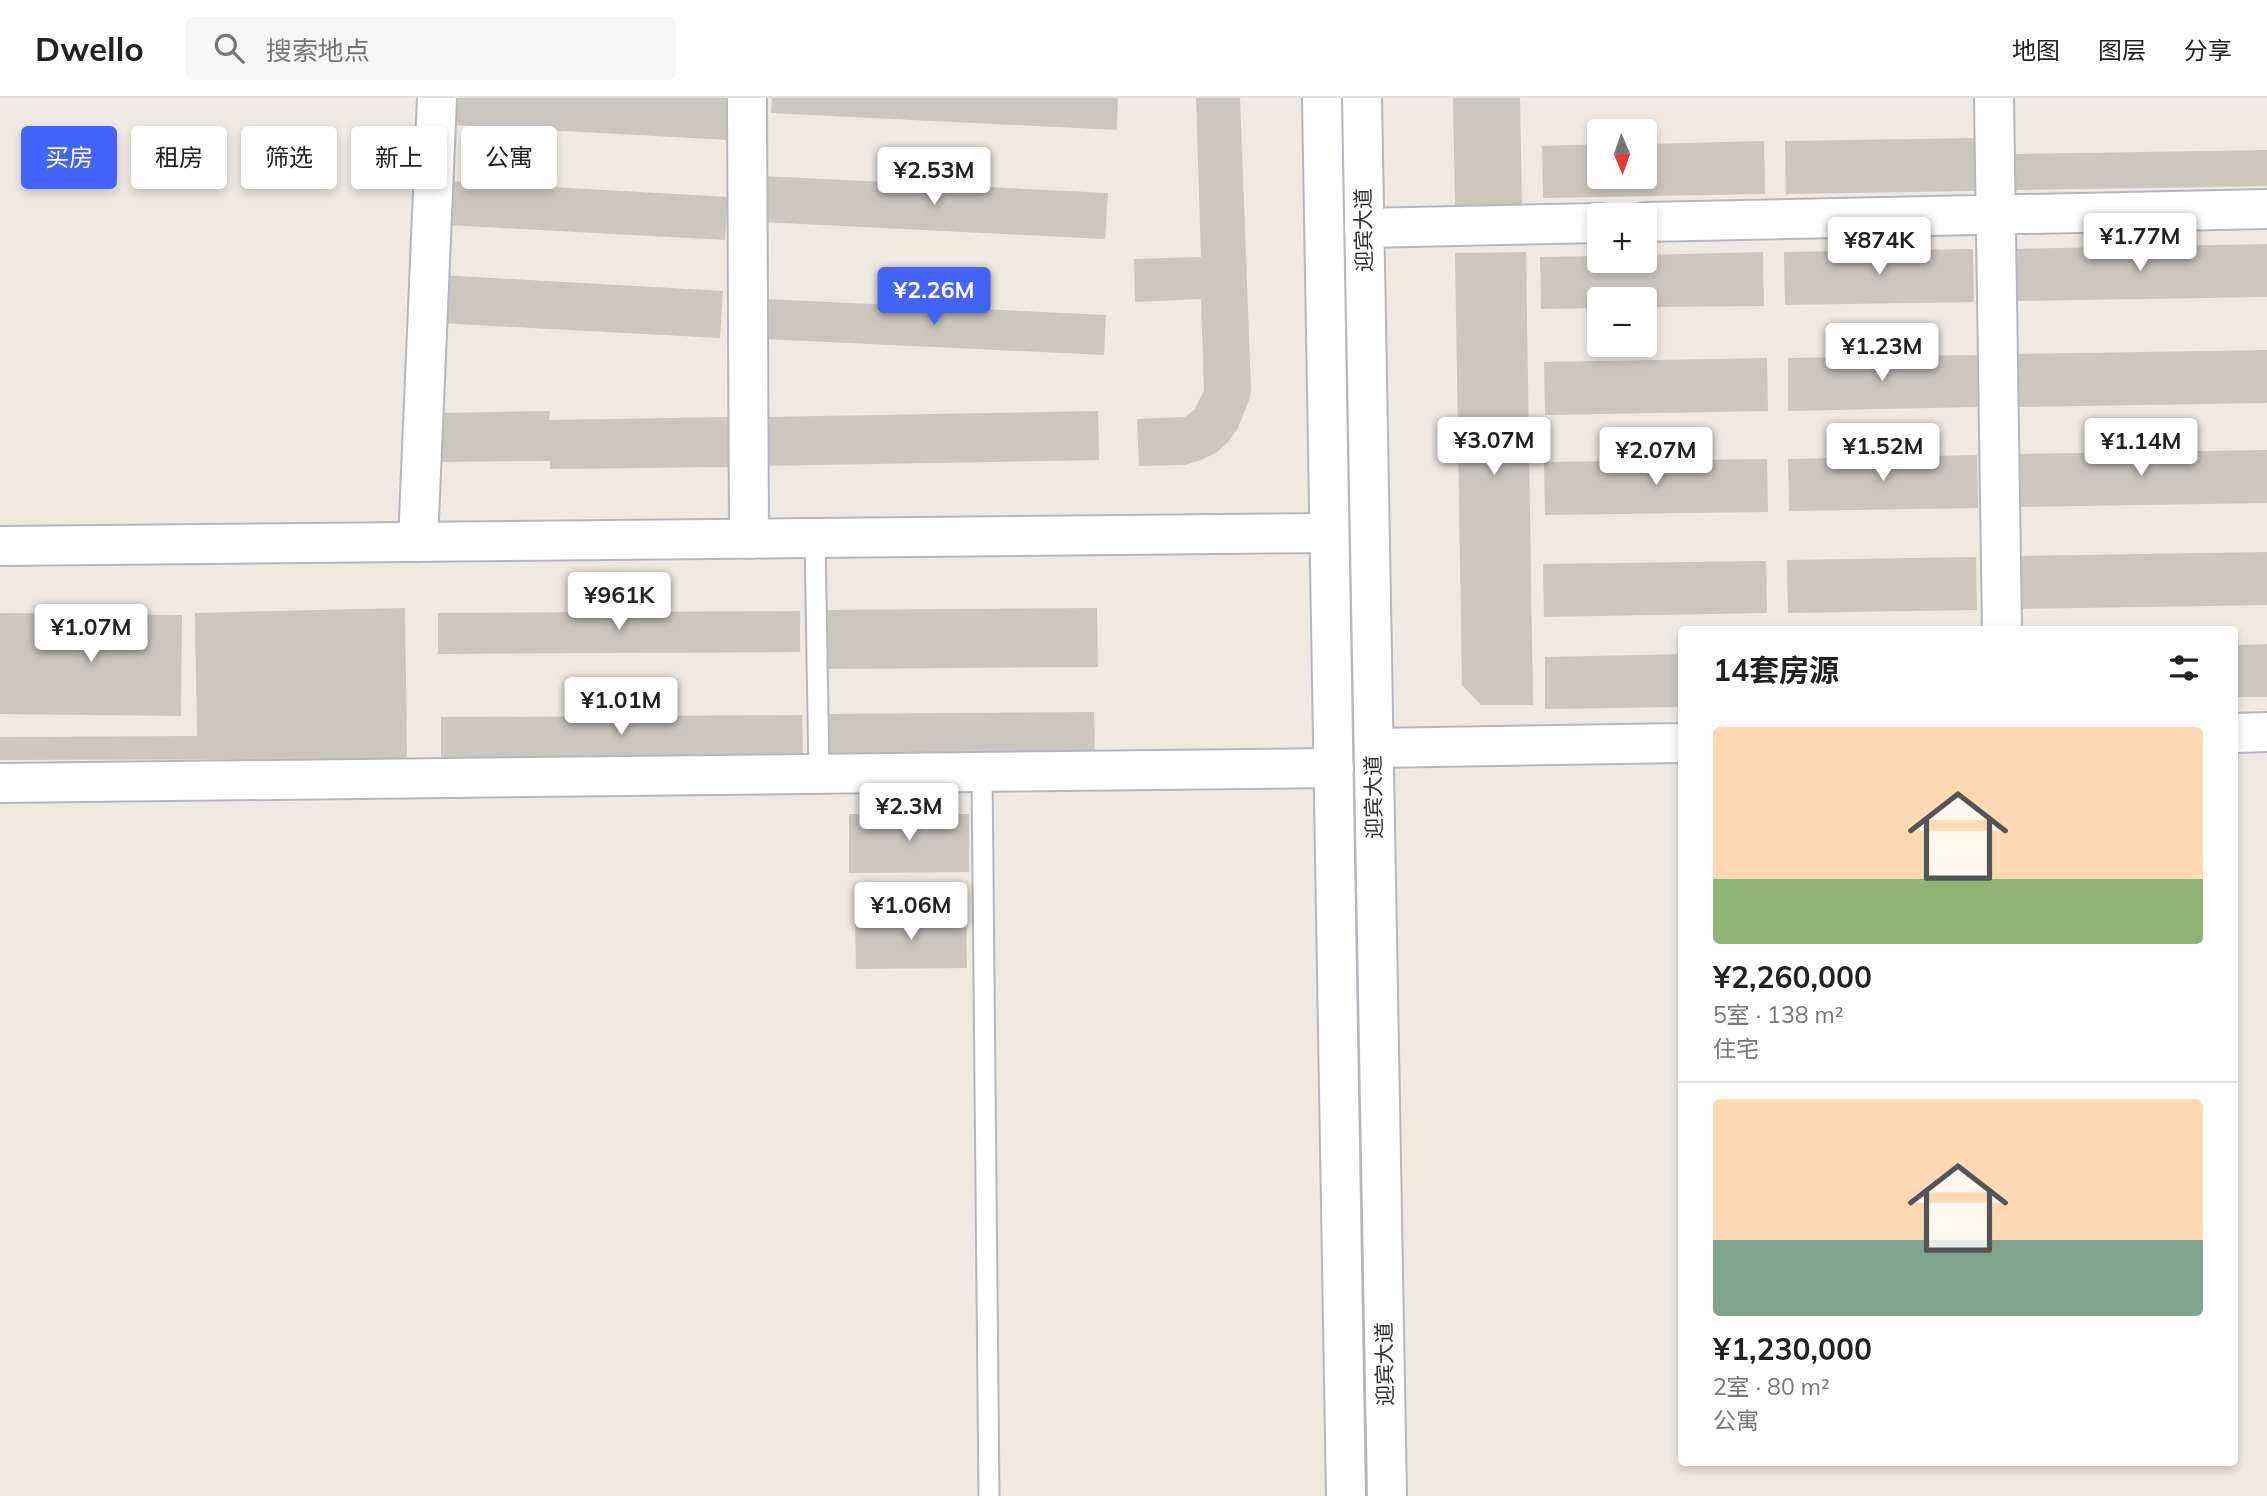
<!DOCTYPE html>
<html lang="zh">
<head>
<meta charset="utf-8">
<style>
	:root { --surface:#fff; --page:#f6f6f6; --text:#222; --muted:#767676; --line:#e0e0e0; --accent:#4264fb }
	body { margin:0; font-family:Mulish,"Noto Sans SC",sans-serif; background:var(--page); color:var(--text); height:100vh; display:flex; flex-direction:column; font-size:26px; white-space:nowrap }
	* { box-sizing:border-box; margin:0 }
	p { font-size:23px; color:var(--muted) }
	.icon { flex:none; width:38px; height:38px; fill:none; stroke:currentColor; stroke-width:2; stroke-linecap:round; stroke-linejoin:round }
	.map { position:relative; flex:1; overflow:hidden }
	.panel { position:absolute; left:1678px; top:528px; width:560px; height:840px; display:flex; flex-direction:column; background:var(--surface); border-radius:7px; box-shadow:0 4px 10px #0003 }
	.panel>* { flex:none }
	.top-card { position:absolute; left:21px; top:28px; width:665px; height:63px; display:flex; gap:14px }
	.needle { width:46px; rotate:178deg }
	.buttons { position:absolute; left:1587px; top:21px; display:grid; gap:14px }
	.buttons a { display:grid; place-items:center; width:70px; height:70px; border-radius:7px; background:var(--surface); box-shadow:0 4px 10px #0003; font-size:35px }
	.price { position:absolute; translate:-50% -60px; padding:0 16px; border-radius:7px; background:#fff; color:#222; font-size:23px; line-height:46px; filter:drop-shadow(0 2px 4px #0008) }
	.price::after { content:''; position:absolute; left:50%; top:42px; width:21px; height:16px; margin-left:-10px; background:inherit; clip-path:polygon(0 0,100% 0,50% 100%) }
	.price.current { background:var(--accent); color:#fff }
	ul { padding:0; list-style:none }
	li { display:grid; align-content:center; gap:14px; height:371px; padding:0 35px }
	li+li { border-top:2px solid var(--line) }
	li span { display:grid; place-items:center; height:217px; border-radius:7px; color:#555 }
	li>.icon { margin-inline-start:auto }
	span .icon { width:126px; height:126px; fill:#fffc; stroke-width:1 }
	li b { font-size:30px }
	h2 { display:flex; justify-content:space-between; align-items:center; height:84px; padding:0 35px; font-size:30px }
	.tag { padding:0 24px; border-radius:7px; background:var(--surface); box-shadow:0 4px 10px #0003; font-size:24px; line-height:63px }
	.tag.current { background:var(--accent); color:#fff }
	header { display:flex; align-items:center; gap:42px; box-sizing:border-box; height:98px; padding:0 35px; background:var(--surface); border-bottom:2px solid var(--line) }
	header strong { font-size:33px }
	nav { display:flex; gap:38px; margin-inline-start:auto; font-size:24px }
	.search { width:490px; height:63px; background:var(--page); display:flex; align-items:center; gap:18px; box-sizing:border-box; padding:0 24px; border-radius:7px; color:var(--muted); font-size:26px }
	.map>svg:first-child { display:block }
</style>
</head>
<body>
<header>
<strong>Dwello</strong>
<div class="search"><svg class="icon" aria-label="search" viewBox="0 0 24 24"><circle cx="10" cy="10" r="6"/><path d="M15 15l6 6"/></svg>搜索地点</div>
<nav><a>地图</a><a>图层</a><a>分享</a></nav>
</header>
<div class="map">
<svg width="2267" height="1398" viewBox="0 0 2267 1398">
	<rect width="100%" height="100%" fill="#efe9e1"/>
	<path fill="#cbc7bf" d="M452,0h279l-3,42 -277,-15z
		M772,0h346l-1,32 -346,-17z
		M1196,0h44l11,291 -2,11 -11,28 -10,14 -12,11 -15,7 -16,5 -46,1 -2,-47 48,-2 10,-8 9,-19 -3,-91 -66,3 -1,-43 67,-2z
		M1453,0h67l2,107 -67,1z
		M1975,40l1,53 -190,3 -1,-53z
		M1764,43l1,53 -222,4 -1,-52 58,-2v33h45v-33z
		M2267,52v36l-254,4 -1,-36z
		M763,78l345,17 -3,46 -344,-17z
		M449,83l279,16 -3,43 -279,-15z
		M2267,146v53l-255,4 -1,-52z
		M1973,151l1,53 -189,3 -1,-53z
		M1526,154l7,453h-52l-19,-20 -7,-432z
		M1763,154l1,54 -119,1v-8h-45v9l-59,1 -1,-52 60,-1v5h45v-6z
		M441,177l282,16 -3,47 -282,-15z
		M765,201l341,16 -2,40 -341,-16z
		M2267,252v53l-252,4v-53z
		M1977,257l1,52 -190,4v-53z
		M1767,260l1,53 -223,4 -1,-53z
		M550,313l-1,9 182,-3 1,50 -182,2v-8l-114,1 -1,-49z
		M1098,313l1,49 -341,6v-49z
		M2267,352v53l-252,4v-53z
		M1977,357l1,53 -189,3 -1,-52z
		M1767,361l1,53 -223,3 -1,-53z
		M2267,454v53l-252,4 -1,-53z
		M1976,459l1,53 -189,3 -1,-53z
		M1766,463l1,52 -223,4 -1,-53z
		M405,510l2,151 -407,1v-23l197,-1 -2,-123z
		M1097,510l1,59 -270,2v-59z
		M800,513v41l-362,2v-41z
		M0,515l182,2 -1,101 -181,-2z
		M2267,546v53h-32v-52z
		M1682,556v53l-137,2v-52z
		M1094,614l1,44 -267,1 -1,-43z
		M802,617l1,42 -362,3v-43z
		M849,716h120v58l-120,1z
		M855,818h111l1,52 -111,1z"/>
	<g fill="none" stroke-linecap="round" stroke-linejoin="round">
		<defs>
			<path id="service" d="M815,440l4,236
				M982,674l7,724"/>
			<path id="minor" d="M747,0l2,441
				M1994,0l8,532
				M1645,124l622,-13
				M1364,130l236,-5
				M418,444l19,-444
				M2235,635l32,-1
				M1374,650l308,-5
				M0,685l1334,-15"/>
			<path id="tertiary" d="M0,448l1329,-13"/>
			<path id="secondary" d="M1322,0l24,1398
				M1362,0l25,1398"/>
		</defs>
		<use href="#service" stroke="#b4b7c1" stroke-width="23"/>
		<use href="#minor" stroke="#b4b7c1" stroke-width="42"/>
		<use href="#tertiary" stroke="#b4b7c1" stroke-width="42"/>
		<use href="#secondary" stroke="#b4b7c1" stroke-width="42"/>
		<use href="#service" stroke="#fff" stroke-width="19"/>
		<use href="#minor" stroke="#fff" stroke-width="38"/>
		<use href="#tertiary" stroke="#fff" stroke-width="38"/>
		<use href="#secondary" stroke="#fff" stroke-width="38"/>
	</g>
	<g text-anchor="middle" stroke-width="6" stroke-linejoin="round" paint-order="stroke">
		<g font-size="21" fill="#2e2e2e" stroke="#fff">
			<text transform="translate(1364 132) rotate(-91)" y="7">迎宾大道</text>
			<text transform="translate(1374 699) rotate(-91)" y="7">迎宾大道</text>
			<text transform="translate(1385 1266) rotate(-91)" y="7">迎宾大道</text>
		</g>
	</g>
</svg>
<div class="buttons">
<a><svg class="needle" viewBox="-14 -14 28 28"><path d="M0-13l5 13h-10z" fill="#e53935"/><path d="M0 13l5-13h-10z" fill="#767676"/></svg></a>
<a>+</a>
<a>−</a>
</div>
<b class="price" style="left:934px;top:109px">¥2.53M</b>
<b class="price" style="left:2140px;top:175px">¥1.77M</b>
<b class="price" style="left:1879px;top:179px">¥874K</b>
<b class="price current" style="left:934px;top:229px">¥2.26M</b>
<b class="price" style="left:1882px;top:285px">¥1.23M</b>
<b class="price" style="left:1494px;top:379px">¥3.07M</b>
<b class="price" style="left:2141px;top:380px">¥1.14M</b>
<b class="price" style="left:1883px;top:385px">¥1.52M</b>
<b class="price" style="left:1656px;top:389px">¥2.07M</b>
<b class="price" style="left:619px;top:534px">¥961K</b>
<b class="price" style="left:91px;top:566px">¥1.07M</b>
<b class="price" style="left:621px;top:639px">¥1.01M</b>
<b class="price" style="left:909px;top:745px">¥2.3M</b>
<b class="price" style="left:911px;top:844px">¥1.06M</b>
<div class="top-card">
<a class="tag current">买房</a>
<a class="tag">租房</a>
<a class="tag">筛选</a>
<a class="tag">新上</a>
<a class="tag">公寓</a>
</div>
<section class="panel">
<h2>14套房源<svg class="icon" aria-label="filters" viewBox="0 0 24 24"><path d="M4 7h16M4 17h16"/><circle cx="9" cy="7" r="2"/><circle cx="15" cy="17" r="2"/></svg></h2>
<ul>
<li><span style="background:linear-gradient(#ffd9b3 70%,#8fb573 0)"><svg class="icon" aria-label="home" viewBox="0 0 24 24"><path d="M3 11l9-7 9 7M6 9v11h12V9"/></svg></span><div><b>¥2,260,000</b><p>5室 · 138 m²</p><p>住宅</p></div></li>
<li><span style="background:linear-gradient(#ffd9b3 65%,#7fa58c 0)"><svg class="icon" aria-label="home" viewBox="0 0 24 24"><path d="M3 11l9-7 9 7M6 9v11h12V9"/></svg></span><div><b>¥1,230,000</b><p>2室 · 80 m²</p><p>公寓</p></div></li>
</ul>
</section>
</div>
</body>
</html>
